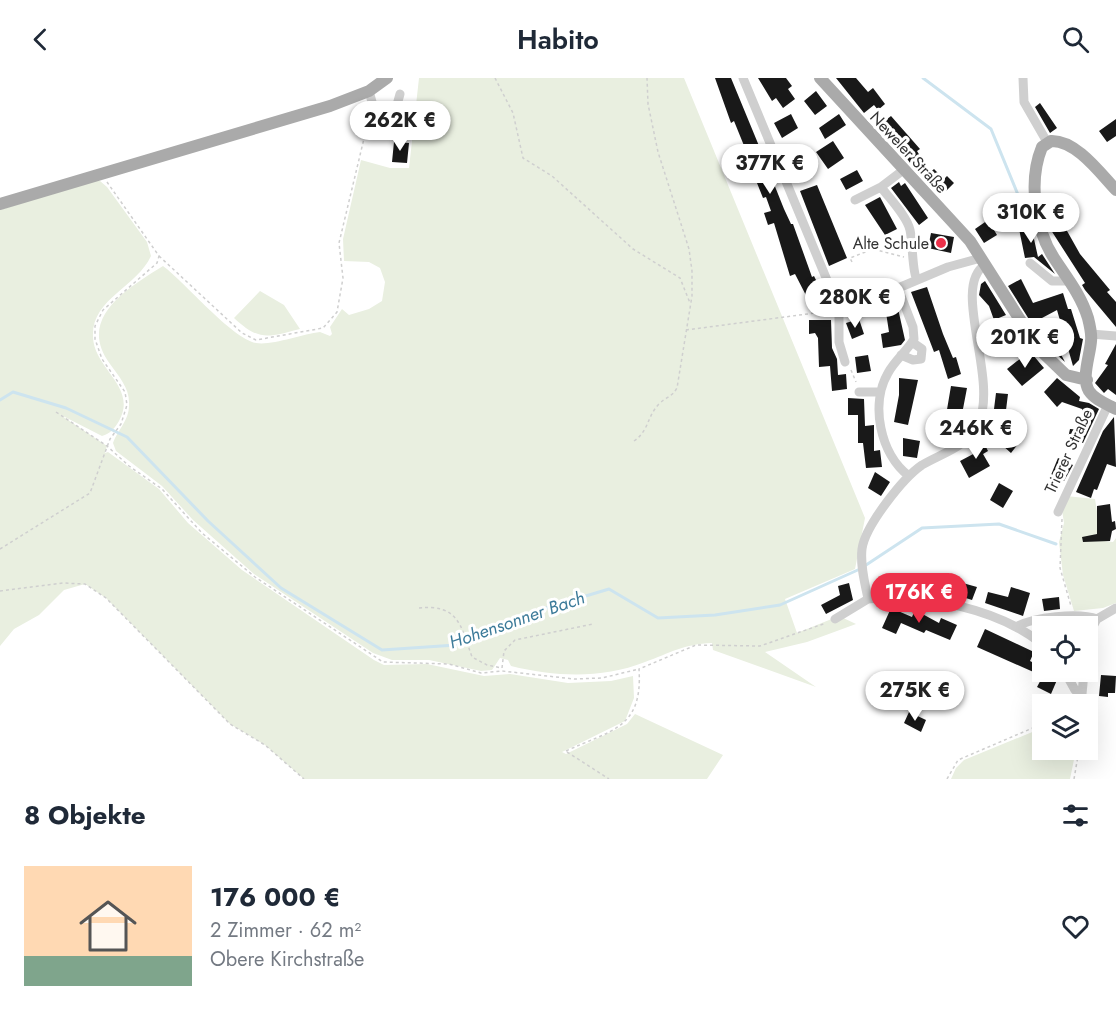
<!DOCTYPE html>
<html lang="de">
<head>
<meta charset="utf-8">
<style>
	:root { --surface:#fff; --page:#f2f2f3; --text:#1f2937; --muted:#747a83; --line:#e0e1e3; --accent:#ed314a }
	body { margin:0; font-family:Jost,sans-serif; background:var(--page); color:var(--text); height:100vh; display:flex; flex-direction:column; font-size:22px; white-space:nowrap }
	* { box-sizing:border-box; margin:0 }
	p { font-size:20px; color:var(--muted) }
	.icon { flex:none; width:33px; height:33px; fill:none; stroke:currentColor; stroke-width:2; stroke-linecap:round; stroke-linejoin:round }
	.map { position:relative; height:701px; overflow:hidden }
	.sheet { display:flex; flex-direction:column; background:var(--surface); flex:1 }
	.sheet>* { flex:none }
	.tools { position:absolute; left:1032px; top:538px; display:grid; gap:12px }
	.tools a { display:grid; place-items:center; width:66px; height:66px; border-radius:0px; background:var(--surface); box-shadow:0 6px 24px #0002; font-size:30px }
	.price { position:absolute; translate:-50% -51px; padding:0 14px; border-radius:21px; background:#fff; color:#222; font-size:20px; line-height:39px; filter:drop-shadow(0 2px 3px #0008) }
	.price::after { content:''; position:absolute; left:50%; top:36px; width:18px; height:14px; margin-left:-9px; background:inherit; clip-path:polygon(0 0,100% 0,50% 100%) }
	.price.current { background:var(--accent); color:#fff }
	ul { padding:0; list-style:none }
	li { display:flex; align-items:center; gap:18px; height:150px; padding:0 24px }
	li+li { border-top:2px solid var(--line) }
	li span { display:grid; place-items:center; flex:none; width:168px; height:120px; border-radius:0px; color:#555 }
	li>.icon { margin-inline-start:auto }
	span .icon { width:72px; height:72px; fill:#fffc; stroke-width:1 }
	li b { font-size:26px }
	h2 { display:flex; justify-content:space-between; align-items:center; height:72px; padding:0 24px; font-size:26px }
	header { display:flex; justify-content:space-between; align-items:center; height:78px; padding:0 24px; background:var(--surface); font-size:27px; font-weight:600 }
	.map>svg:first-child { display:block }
</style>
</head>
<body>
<header><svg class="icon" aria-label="back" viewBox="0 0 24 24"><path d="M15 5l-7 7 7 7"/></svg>Habito<svg class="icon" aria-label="search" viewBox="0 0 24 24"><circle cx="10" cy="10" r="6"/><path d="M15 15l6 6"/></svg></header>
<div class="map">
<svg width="1116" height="701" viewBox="0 0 1116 701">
	<rect width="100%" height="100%" fill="#fff"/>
	<path fill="#e9efe0" d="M419,0h265l181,440 -10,51 -70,30 12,34 42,-17 17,8 -49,18 -42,10 51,35 -103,-37 -1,-7c-28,1 -42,10 -67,19 -43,17 -89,15 -134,4l-3,-6 -8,-2 -8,12 -11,1 -52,-11h-37l-19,-7 -119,-79 -61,-54 -31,-34 -46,-35 -3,-8c5,-14 16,-22 16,-38 1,-17 -10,-28 -19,-41 -34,-46 18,-76 53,-98 23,17 68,72 93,77 15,3 46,-9 64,-11l10,4 2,-2 -2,-7 12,-18 7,6 20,-6 13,-8 3,-19 -5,-14 -11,-6 -25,-1 -1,-22 18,-79 29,8h19z
		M91,103h9l7,6 40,55 4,14c-14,31 -60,43 -58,81 1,32 45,50 26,84 -4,7 -9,13 -17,15l-43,-22 48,32 -2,7 3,-1 51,37 29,34 54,47 132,90 10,5 43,-1 57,12 26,-2 58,9 43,-2 22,-5 1,22 -9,23 -63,31 4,2 61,-30 8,-10 88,41 -16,24h-403l-39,-34 -35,-21 -124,-126 -21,-14 -21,6 -25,25 -25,14 -14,17v-436z
		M260,213l24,14 16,24c-32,8 -40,13 -66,-11z
		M1066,418l29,3 4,25 -2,10h-2l1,6 17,2 3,-4v65l-13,5 -29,3 -11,-36 -4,-33 5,-19 -2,-13z
		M1042,650v22h34l-6,29h-119l5,-11 8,-8z"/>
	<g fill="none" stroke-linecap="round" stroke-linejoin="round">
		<path stroke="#cde4ef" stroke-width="3" d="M923,0l68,51 30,73
			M0,322l13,-8 53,16 61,29 81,84 73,67 101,62 74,-5 70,-31 83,-25 49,29 57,-3 65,-10 80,-36 62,-41 77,-4 57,20"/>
	</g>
	<path fill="#191919" d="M715,0h16l33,80 -6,3 6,15 6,-2 14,35 7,15h2l19,53 2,-1 7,14 -3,1 5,14 -10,4 -18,-35 -5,2 -16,-53 -6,2 -4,-12 7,-2 -5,-14 -3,1 -10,-25 -3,1 -7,-19 4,-2 -13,-32 -3,2z
		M758,0h28l6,8 -4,3 7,10 -12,9 -7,-10 -4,3z
		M836,0h20l12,14 5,-4 12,16 -7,6 -4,-5 -10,8z
		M816,13l11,15 -12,9 -11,-14z
		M1040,25l17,25 -7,5 -15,-26z
		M791,36l7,14 -16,10 -8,-15z
		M839,36l7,11 -21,14 -6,-11z
		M891,38l29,33 -3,2 6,10 -10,6 -20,-28 -4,2 -12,-14z
		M1116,41v17l-9,6 -8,-11z
		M833,63l11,17 -16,11 -12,-17z
		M394,64l15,1 -2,20 -15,-1z
		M934,91l10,10 3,-3 7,7 -10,10 -7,-7 -2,3 -11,-11z
		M857,92l6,11 -17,9 -6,-11z
		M899,104l2,4 4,-3 23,35 -9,7 -28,-37z
		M817,107l30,73 -18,8 -29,-75z
		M880,119l17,32 -12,6 -20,-30z
		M1054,120l5,14 10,-6 4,10 -11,6 18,32 30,36 -3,2 9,10v25l-31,-37 -3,-5 3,-2 -36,-56 -5,-26z
		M988,142l9,15 -13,8 -9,-14z
		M1030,143l8,36 4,-3 13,20 -21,-17 -9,1 -7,-34z
		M931,155l23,4 -3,16 -23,-5z
		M1021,201l12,24 30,-10 5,16h3l9,29 3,1 -4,21 -6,6 -16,-56 -15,8 23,44 -21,-19 -36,-57z
		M985,203l21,34 -12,5 -5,-14 -10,-11 2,-11z
		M927,209l16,47 10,24 3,-1 5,17 -13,5 -9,-29 -5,2 -23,-60z
		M897,226l8,36 -4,5 -18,3 -2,-14 8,-2 -4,-26z
		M859,241l5,15 -12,5 -6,-16z
		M809,242h22l1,28 5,11 1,16 8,-1 1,15 -15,2 -2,-25 -11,1 -1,-29 -3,-5 -6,1z
		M1116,266v51l-8,-6 -4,4 -9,-10 13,-18 -3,-1z
		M1026,276l4,4 3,-3 11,13 -22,18 -15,-17z
		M868,277l3,16 -14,2 -2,-16z
		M899,300l19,2 -10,45 -14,-3 5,-27z
		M1057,300l23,19 -1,4 10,2 10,6 -16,34 -15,-5 2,-9 13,1 1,-16 -2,-5 -20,-7 -5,5 -13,-15z
		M951,308l16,2 -9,47 -15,-2z
		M996,315l12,1 -2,16 -12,-1z
		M848,320l16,1 1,27 9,-1v26l6,-1 2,17 -16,1 -3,-25h-5v-28h-10z
		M1114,339l2,50 -9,-3 -10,26 -3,-1 -3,9 -15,-6 27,-61z
		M1006,347l16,14 -11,14 -17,-15z
		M981,359l7,14 -5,3 7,12 -21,12 -9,-17 17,-9 -5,-9z
		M903,360l17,3 -3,17 -14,-2z
		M1058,380l15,7 -9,16 -13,-6z
		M875,394l15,10 -9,14 -13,-8z
		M999,405l14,8 -10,17 -13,-8z
		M1110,426l2,18 3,-1 1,8 -4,2 -2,10 -27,1 -1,-5 15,-3v-28z
		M941,499l36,10 -5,13 -34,-11z
		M849,505l4,17 -27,14 -5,-9 19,-10 -2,-9z
		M1011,509l19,6 -7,23 -38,-13 3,-11 20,5z
		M1059,519l1,12 -16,2 -2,-12z
		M891,530l21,9 3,-7 24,13 2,-5 16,7 -7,15 -24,-10 -2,3 -23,-10 -5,11 -14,-6z
		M985,551l49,23 -4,9 12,6 -4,7 -61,-27z
		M1044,596l13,6 -6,14 -14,-7z
		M1101,597l15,1 -1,17h-7v4l-9,-1z
		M909,634l17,8 -5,12 -17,-9z"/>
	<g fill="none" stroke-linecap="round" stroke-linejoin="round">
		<path stroke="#cfcfcf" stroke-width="1.5" stroke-dasharray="3 3" stroke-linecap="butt" d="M495,0l18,35 10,45 29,18 81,73 47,29 10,25
			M159,178l83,77 14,7 67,-12 14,-16 6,-34 -4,-35 28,-117
			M852,184l-2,-4 23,-9 31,8
			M686,252l144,-19
			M851,292l5,12
			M56,334l51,34 22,20 33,23 40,44 53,44 128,85 66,2 32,9 21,-2 72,8 28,-1 37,-9
			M634,363c15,-10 13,-25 25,-37 7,-7 13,-7 18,-16l15,-92v-25l-3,-22 -31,-97 -10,-48 -1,-26
			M1062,441l-2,49 11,38
			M0,471l90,-56 20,-54 11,-15 6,-19 -2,-13 -23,-33 -7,-20v-13l8,-16 54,-47 2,-7 -52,-74
			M0,513l63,-8 22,1 21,14 124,126 35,21 39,34
			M419,530c39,-4 42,17 53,49l15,8 15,3
			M502,590l2,-17 11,-11 78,-16
			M566,673c45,-21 77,-22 73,-82l57,-24 64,1 66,-23
			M567,674l42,27
			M947,701l11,-19 84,-36
			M1074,701l5,-29"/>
		<path stroke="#cfcfcf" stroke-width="9" d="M743,0l96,231 19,-4 90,-38 33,-9
			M1023,0l1,24 23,40
			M369,13l3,11 -2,14 22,7 8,-29
			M881,109c8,11 26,29 29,43 3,13 2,42 7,50
			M855,122l26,-13 21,-16
			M1030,185l22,18h19
			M985,187c-34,21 13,113 -6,157 -11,25 -35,30 -57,43 -19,13 -57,61 -60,84 -2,17 3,34 6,50 55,-6 131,10 174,45
			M898,210l15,39 1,12c-7,12 -19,21 -26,34 -18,31 -8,81 21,103
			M839,231v33l6,20
			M1091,256l25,2
			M901,277l12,5 8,-1 1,-10 -10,-7
			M859,314h21
			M1058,434l50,-107
			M835,541l33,-20
			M1016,549c17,-10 63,-15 81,-8
			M1088,558l9,-17 19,-11
			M1065,594l10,18 7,5
			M1081,627l3,-33"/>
		<path stroke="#aaa" stroke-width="12" d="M820,0l150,163 68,107 28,27 21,5
			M1116,112c-16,-17 -40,-50 -65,-49l-9,6c-14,34 -7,82 12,111 13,20 27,37 34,60 2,8 4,16 3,23 -1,15 -10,37 -2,50 6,9 18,13 27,18
			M0,126l330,-98 39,-15 18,-13"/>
	</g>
	<circle fill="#ed314a" stroke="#fff" stroke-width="2" cx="941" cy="165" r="6"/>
	<g text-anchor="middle" stroke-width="6" stroke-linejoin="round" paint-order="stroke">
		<g font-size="16" fill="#323232" stroke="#fff">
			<text transform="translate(909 74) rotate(47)" y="6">Neweler Straße</text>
			<text transform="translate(1068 373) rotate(-65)" y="6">Trierer Straße</text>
		</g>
		<g font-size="16" fill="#323232" stroke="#fff" text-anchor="end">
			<text x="929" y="171">Alte Schule</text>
		</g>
		<g font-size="18" font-style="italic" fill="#3b7a99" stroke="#fff">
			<text transform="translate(517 542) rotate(-19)" y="6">Hohensonner Bach</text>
		</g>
	</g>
</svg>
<div class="tools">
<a><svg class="icon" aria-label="locate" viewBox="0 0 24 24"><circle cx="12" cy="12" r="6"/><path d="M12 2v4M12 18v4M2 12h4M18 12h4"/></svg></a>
<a><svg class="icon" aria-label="layers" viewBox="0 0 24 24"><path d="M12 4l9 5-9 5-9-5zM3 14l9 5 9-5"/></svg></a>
</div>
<b class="price" style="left:400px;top:74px">262K €</b>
<b class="price" style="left:770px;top:117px">377K €</b>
<b class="price" style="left:1031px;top:166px">310K €</b>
<b class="price" style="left:855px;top:251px">280K €</b>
<b class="price" style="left:1025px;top:291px">201K €</b>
<b class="price" style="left:976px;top:382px">246K €</b>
<b class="price current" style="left:919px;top:546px">176K €</b>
<b class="price" style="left:915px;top:644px">275K €</b>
</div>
<section class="sheet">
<h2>8 Objekte<svg class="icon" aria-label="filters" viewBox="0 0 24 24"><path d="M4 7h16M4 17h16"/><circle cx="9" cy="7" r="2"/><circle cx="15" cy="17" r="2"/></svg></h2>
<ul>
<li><span style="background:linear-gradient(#ffd9b3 75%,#7fa58c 0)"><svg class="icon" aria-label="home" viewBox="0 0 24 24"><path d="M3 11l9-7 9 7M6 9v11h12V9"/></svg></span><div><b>176 000 €</b><p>2 Zimmer · 62 m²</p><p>Obere Kirchstraße</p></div><svg class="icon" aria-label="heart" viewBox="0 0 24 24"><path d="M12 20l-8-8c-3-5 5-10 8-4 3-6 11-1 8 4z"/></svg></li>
</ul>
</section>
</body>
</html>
